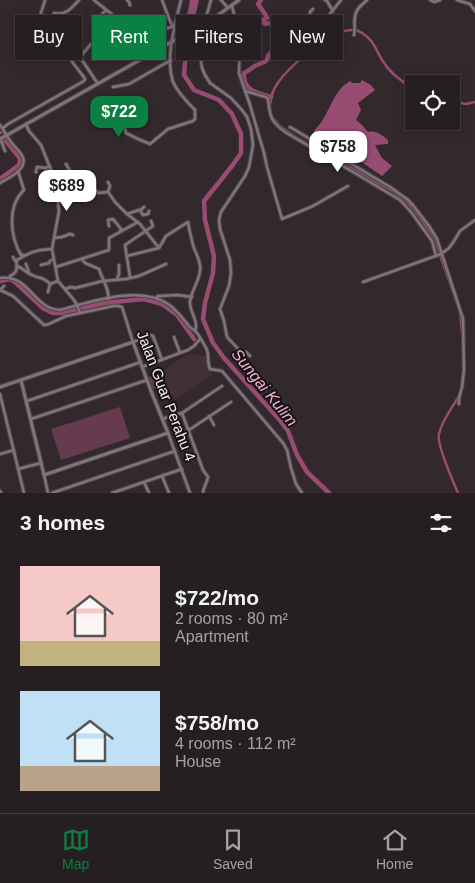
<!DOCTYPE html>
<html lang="en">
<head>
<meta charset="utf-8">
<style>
	:root { --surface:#261f22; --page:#2e272a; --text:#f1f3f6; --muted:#a4a2a5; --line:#423d40; --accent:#0b8043 }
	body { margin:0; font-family:Arial,sans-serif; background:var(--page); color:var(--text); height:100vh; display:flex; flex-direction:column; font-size:19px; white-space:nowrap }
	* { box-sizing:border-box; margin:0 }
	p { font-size:16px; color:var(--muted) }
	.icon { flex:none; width:28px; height:28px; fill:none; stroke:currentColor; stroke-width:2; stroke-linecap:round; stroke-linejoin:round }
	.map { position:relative; height:493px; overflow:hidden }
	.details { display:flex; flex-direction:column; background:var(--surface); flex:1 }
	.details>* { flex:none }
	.top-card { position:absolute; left:15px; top:15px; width:445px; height:45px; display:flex; gap:10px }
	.tools { position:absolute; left:405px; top:75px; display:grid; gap:10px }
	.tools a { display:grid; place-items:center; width:55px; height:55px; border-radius:0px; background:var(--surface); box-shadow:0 2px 12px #0003,0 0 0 1px var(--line); font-size:25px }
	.price { position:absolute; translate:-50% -42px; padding:0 11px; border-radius:10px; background:#fff; color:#222; font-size:16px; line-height:32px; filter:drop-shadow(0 1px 2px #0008) }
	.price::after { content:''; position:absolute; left:50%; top:30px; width:15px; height:11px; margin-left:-8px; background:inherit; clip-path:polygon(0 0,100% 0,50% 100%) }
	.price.current { background:var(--accent); color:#fff }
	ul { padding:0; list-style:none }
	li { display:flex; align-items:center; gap:15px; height:125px; padding:0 20px }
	li span { display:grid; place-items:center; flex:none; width:140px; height:100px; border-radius:0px; color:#555 }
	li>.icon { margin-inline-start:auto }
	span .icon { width:60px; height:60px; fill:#fffc; stroke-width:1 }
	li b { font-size:21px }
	h2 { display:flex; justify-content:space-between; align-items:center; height:60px; padding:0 20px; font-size:21px }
	.pill { padding:0 18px; border-radius:0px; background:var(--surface); box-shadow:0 2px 12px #0003,0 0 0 1px var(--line); font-size:18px; line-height:45px }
	.pill.current { background:var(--accent); color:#fff }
	.dock { display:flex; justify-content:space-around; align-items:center; height:70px; border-top:1px solid var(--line); background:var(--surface); font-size:14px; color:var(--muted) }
	.dock a { display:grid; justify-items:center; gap:2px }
	.dock .current { color:var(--accent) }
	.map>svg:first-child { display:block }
</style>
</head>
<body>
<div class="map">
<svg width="475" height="493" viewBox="0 0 475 493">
	<rect width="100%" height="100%" fill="#33292d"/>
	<path fill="#413037" d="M188,354l16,2 3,4 -1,4 6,11 -37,25 -17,-26z"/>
	<path fill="#663b50" d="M158,374l9,15h-15l-4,-12z
		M120,407l10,31 -69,22 -10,-31z"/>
	<path fill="#984c72" d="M190,0h9l-6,25 -9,6z
		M362,80l9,5 4,5 -17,13 3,7 -5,10 6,5 6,7c8,-2 14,3 20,8v4l-13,1 7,13 10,8 -10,10 -41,-28 -4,2 -23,-12c0,-1 -1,-3 -1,-4 1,-5 7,-9 9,-13 7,-11 12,-26 21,-35 2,-2 5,-3 7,-5l2,2h8z"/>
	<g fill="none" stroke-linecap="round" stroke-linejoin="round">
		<path stroke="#984c72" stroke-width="2.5" d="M451,101l15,3 9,-2
			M270,105c1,-8 3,-15 7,-21 12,-18 53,-53 74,-54 4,-1 8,1 11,3 11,6 14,17 20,27 7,12 20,22 32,29
			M273,118l8,9 15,10 98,55 12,9 9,10 20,28 6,19 17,48
			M0,132l1,1
			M460,312l2,21
			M458,493c-5,-12 -22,-49 -19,-59 3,-14 13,-26 20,-38"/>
		<path stroke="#984c72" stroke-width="4.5" d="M261,0l-3,4 7,10 2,4 -4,2 2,4 11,-2 2,8 10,5 1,3 -5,9 -4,4 -7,-1 -5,6 -1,4c-3,3 -6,3 -10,5 -5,2 -8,6 -13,8 -2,17 13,20 27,24
			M191,23l-5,27 -2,25 10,15 25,10 13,14 9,20v19l-9,13 -28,35 1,19 9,36 -1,17 -8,30 -2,16 10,24 11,15 54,60 10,13 9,24 10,17 22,21
			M0,179l19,-14 1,-5 -1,-3 -14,-17
			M0,281l10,-2 5,3 29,27 9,4h11l40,-10 40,-4 18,5 15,11 17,24"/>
		<defs>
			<path id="street" d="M94,0l25,20 2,7 19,33
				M127,0l2,2 1,3
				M162,0l8,21 4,7
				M211,0l-8,28 -2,33 1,7 3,7 5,8 21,15 11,12 5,7 4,12 2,16 -4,22 -4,9 -24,36 -2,8 1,9 10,31 1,13 -2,13 -9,23 4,12 3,16 15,16 4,-1 4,4
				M221,0l7,8
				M325,0l2,1 6,10
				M430,0l4,2 6,-2
				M457,0l13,4 5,7
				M232,6l8,34 -1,33 11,32 14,48 3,14 15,52 31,-13 35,-20
				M313,9l-3,3v2l8,13
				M54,13c11,3 18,-5 25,-13
				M95,22l11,-12
				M124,33l20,-13
				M354,35c2,-9 -2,-18 4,-26 2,-3 6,-6 9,-9
				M146,40l15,-4
				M91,44l-11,13 18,27
				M166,45l-6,-11 1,-3 12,-5
				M298,45l3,-7 21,-14 19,-24
				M113,87l16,-3 42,-24
				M245,91l21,6 2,2c2,17 2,22 17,33l80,47 35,21 11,12 21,29 4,15
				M123,103h2c2,7 3,15 1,21 -1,8 -2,1 0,9l12,6 12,5 18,-15 25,-8 2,-2v-9c-8,-8 -17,-17 -22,-28 -8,-25 2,-57 8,-82
				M26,124l3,7 12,14 12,30 3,10 3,26 -7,38 6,32 16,19 3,5 3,8
				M0,125c4,5 6,11 11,17 3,5 10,9 12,16 4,12 -15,20 -23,25
				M290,127l100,60 17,12 5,5 17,22 8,13 26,80 1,51 -2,17 -3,11v6
				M3,128l5,-4 76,-43 1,-2 -2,-3 -43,-56v-4l5,-16
				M0,138l5,13
				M66,164c5,10 8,13 19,11 5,5 7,12 13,18l10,-1
				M18,171l6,19c-17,16 -14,46 -3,65h3
				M36,172l1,-5 9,1 4,-2
				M53,175l19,-1
				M108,182l2,4 -2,6 7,10 12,12 13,10 19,24
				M140,210l3,5 5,-1 1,-3
				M127,214l15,-5 2,-2
				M109,226l-1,-6 5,-1 8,10 -1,2
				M54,238l8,-1 8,-3 3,1
				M127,256l32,-8 7,-12 22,-14c1,7 3,15 5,23 2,8 9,17 7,26 -1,10 -8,19 -10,30 -1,11 9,19 5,30
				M13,257l3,5
				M82,259l3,4 14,6c3,10 11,21 9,30
				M26,264l3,9
				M41,265l8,-2 1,-2 4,-2
				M17,266c6,2 9,7 15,9 7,4 11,1 18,9
				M56,267l53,-17v-12l29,-16
				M10,276c10,-5 5,-8 7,-16 14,-8 18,-10 35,-11
				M130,277l-5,-32 28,-19 -2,-5
				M0,278c30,-4 34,32 60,32 30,-8 79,-25 108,-6 9,6 14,14 21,22 2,3 6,4 8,7 3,4 8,13 10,17 2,6 0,12 3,19l12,2 61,72 4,7 4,18 5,16 6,9
				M117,279l2,-5v-9
				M363,282l78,-28 8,-6 5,-7 6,-10 15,-11
				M4,286l-4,4 13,6 31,29 5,-1 17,-8 47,-10h5l4,1 11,35 18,-7 2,1 9,24
				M65,289l6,-2 4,1 28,-7 23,-2 13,-3 27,-12
				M48,292l2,-8 8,-3
				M156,298l2,-2 19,-1 15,2
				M174,337l6,16
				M142,367l46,-17 6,-4 6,-7
				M0,394l24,99
				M27,401l114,-39
				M182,413l21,57 5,7c-1,6 -5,11 -5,16
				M209,416l5,9
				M31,419l116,-39
				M162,419l20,-6 40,-27
				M189,430l42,-28
				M168,433l22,60
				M0,454l14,-4
				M18,469l23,-6
				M44,475l4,18
				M162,476l7,17
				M144,482l5,11
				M0,491l1,2
				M52,493l123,-42
				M112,493l70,-24"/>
			<path id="secondary" d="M0,139l214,-121 25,-18
				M0,387l133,-45 18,49 17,42 -124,42 -23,-95"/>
		</defs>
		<use href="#street" stroke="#4f464b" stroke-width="4.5"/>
		<use href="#secondary" stroke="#4f464b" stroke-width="5"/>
		<use href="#street" stroke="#807379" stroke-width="2.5"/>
		<use href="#secondary" stroke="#807379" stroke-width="3"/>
	</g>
	<g text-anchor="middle" stroke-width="4" stroke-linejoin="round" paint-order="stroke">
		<g font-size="15" fill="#f5eef1" stroke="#181315">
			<text transform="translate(166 396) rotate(69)" y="5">Jalan Guar Perahu 4</text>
		</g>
		<g font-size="16" font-style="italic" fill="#f4b3d1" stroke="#181315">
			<text transform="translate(265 387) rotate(51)" y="6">Sungai Kulim</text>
		</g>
	</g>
</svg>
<div class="tools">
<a><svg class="icon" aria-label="locate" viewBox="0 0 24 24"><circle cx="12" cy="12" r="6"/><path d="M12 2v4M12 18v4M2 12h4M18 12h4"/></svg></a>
</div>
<b class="price current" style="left:119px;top:138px">$722</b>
<b class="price" style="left:338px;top:173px">$758</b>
<b class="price" style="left:67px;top:212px">$689</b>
<div class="top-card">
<a class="pill">Buy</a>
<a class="pill current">Rent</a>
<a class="pill">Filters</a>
<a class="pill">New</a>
</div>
</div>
<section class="details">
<h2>3 homes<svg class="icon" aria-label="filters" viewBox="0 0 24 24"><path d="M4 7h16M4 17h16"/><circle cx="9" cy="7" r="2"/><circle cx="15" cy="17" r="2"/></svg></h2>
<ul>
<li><span style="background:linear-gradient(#f6c9c9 75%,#c2b280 0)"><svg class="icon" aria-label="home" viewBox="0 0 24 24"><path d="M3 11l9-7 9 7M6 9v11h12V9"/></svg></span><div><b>$722/mo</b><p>2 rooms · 80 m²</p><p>Apartment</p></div></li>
<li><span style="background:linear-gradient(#bfe0f5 75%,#b9a48a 0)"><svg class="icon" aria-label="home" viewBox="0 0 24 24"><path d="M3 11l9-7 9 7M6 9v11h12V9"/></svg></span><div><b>$758/mo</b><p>4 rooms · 112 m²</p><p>House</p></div></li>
</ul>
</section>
<nav class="dock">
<a class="current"><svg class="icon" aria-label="map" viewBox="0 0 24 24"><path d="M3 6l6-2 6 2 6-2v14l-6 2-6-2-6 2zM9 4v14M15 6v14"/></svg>Map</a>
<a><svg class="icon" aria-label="saved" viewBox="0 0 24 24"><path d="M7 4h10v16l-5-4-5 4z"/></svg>Saved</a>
<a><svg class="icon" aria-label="home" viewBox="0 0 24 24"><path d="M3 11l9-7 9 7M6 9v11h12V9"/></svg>Home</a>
</nav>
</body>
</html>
